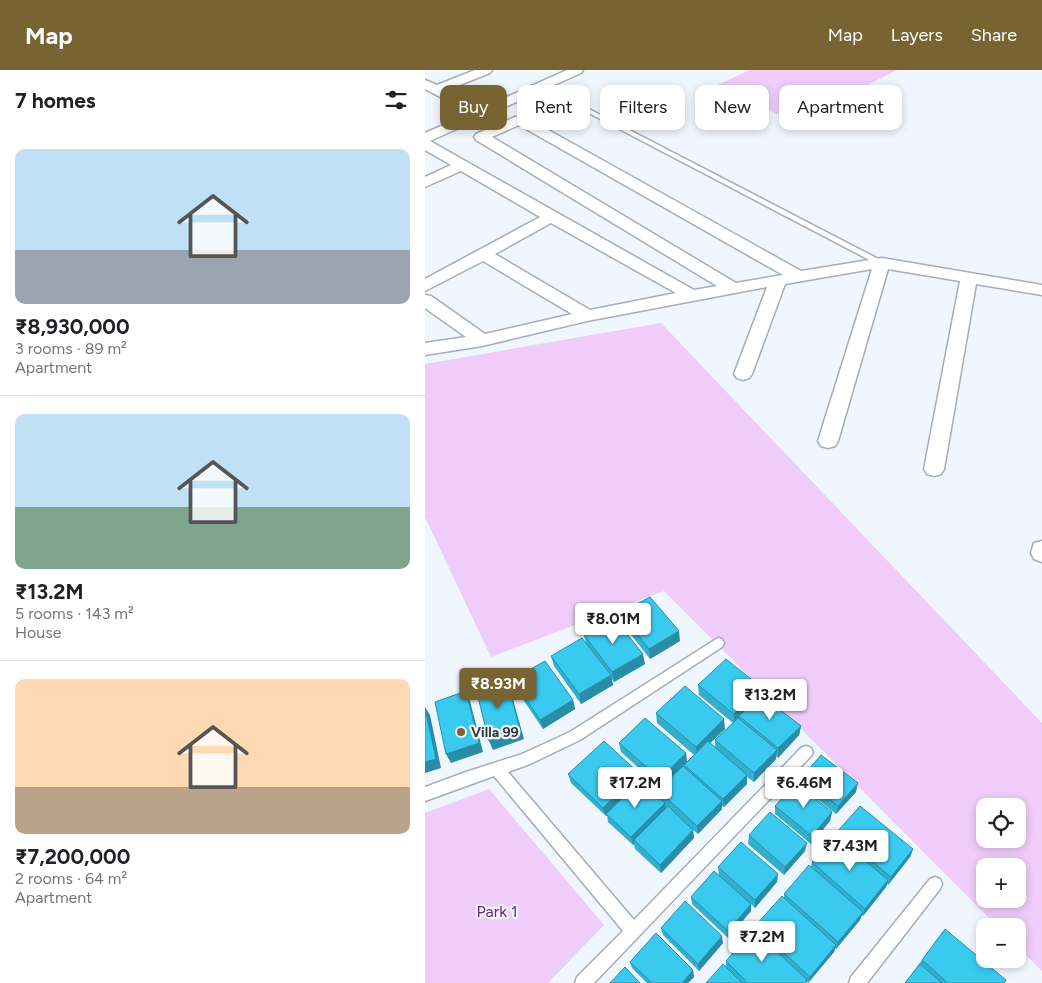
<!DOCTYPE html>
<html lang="en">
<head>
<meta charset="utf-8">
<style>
	:root { --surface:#fff; --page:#f2f2f2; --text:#202124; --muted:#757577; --line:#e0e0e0; --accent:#776432 }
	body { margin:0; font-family:Figtree,sans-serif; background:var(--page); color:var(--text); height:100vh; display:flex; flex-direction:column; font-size:19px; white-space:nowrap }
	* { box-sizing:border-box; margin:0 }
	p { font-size:16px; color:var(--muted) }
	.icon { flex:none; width:28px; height:28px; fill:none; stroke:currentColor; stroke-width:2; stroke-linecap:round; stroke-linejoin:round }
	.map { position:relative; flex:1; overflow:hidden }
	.side { display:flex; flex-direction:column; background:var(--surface); width:425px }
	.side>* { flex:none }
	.top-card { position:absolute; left:15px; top:15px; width:475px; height:45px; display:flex; gap:10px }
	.tools { position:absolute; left:551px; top:728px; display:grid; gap:10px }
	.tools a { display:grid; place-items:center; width:50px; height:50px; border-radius:10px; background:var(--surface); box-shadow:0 2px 8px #0003; font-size:25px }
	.price { position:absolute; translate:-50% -42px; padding:0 11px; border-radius:5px; background:#fff; color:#222; font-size:16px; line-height:32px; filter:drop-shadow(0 1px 2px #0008) }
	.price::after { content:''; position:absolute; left:50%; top:30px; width:15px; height:11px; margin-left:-8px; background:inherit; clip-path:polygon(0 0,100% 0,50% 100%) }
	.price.selected { background:var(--accent); color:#fff }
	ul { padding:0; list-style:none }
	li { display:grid; align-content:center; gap:10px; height:265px; padding:0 15px }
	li+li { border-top:1px solid var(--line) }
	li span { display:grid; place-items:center; height:155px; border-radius:10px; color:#555 }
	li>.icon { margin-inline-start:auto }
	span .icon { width:90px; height:90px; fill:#fffc; stroke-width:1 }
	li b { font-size:21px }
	h2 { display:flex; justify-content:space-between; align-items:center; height:60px; padding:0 15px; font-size:21px }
	.chip { padding:0 18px; border-radius:10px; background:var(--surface); box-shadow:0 2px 8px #0003; font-size:18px; line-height:45px }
	.chip.selected { background:var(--accent); color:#fff }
	header { display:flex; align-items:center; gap:30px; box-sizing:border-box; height:70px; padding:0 25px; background:var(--accent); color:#fff }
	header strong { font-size:24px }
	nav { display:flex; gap:28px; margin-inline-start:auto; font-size:18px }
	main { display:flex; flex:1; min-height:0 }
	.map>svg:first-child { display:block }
</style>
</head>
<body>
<header>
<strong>Map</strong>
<nav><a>Map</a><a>Layers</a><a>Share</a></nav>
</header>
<main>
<section class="side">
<h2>7 homes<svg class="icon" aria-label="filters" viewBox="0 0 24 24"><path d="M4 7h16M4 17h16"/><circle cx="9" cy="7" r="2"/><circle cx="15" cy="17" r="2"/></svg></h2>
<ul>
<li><span style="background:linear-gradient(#bfe0f5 65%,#9aa5b1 0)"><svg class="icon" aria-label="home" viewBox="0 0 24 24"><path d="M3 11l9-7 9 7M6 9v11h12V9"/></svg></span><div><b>₹8,930,000</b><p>3 rooms · 89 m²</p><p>Apartment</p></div></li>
<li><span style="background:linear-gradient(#bfe0f5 60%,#7fa58c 0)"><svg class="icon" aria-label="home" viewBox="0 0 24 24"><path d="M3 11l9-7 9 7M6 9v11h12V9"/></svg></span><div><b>₹13.2M</b><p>5 rooms · 143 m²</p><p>House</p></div></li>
<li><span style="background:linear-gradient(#ffd9b3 70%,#b9a48a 0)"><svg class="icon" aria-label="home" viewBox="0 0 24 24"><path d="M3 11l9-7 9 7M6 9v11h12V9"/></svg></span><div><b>₹7,200,000</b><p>2 rooms · 64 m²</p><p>Apartment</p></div></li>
</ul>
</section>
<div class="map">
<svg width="617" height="913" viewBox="0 0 617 913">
	<rect width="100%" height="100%" fill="#f0f6fe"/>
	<path fill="#efccf9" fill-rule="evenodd" d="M325,0h147l-102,52 -80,-36z
		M236,253l381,400v248l-24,-24 -1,-21h-20l-333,-335 -173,66 -66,-140v-153zM560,736h32v33h-32zM560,796h32v33h-32z
		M64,719l115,136 -56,58h-123v-170z"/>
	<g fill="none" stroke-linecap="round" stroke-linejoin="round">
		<defs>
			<path id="service" d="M158,38h4l299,155 -4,3 -3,-1 -296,-155z
				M293,568l4,1 2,4 -2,4 -142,93 -50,24 -22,8 126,148 167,-172 5,-2 5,2 2,4 -2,4 -217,227h-19l2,-6 46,-46 -129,-155 -69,25v-14l41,-15 56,-18 48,-22z
				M510,807l5,2 2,5 -2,5 -73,94h-18l2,-6 79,-98z"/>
			<path id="minor" d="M50,0h17l-2,3 -43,17 35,18 85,-38h16l-2,3 -151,68 264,149 23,-4 -241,-146 -2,-3 2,-3 39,-17h10l276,154 81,-13 160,27v10l-66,-11 -32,185 -3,5 -7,2 -7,-2 -3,-5 36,-188 -72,-12 -50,172 -3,5 -7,2 -7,-2 -3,-5 54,-172 -87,15 -33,90 -3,4 -6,2 -6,-2 -3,-4 33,-87 -180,34 -105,25 -57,9v-12l41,-6 -41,-29v-13l6,1 54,38 87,-20 -89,-53 -58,30v-12l115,-62 -79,-46 -36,16v-10l26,-12 -26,-15v-17l46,-20 -46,-24v-9l12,5zM94,55l264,150 -47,8 -244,-146zM126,153l125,70 -86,17 -95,-56z
				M617,471v21l-8,-3 -3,-6 3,-10z"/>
		</defs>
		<use href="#service" stroke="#a6adb6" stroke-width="3"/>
		<use href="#minor" stroke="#a6adb6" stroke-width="3"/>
		<use href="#service" fill="#fff" fill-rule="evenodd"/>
		<use href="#minor" fill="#fff" fill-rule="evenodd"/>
	</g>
	<path fill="#32aece" d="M195,543l60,28 -30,18 -28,-36z
		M159,565l61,29 -31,18 -3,-4 2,7 -32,19 -27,-38 -3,-10 35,-13z
		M88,609l60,21 2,9 -32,20 -27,-40z
		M273,615l63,2v8l40,31 -2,9 -21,23 -2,-2v3l-22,23 -7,-5v7l-23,23 -2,-1v3l-24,25 -5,-4 1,8 -33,35 -26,-24 -1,-5 -1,1 -25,-23 -1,-7 -1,1 -35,-33 -3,-9 71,-1 2,9 18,16 -1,-8 3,-2 -40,-36 -2,-9 67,10 1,9 -4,4 1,2v-3l10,-10 -37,-32 -1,-10 69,16 -15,14 5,4v-7l18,-17 -34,-28z
		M377,707l54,15 -20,22 -35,-28z
		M350,736l57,6 -2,9 -19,23 -36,-30z
		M412,762l76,17 -3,8 -22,28 -1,-1 -1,3 -23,29 -1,-1 -2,5 -24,29 -1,-1 -1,4 -26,31 -1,-1 -1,1h-100l20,-16v-6l29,-30v-5l29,-28v-4l27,-27 1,-5 25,-26z
		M324,765l56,16 -21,24 -36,-31z
		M293,797l59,15 -22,26 -4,-4v7l-23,27 -36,-34 -1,-7 28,-22z
		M236,858l62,15 -24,28 -36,-36z
		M497,890l82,23h-99z
		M205,892l64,15 -6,6h-41l-15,-15z"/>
	<path fill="#298da7" d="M254,561l1,10 -30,18 -1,-10z
		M218,584l2,10 -31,18 -2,-10z
		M186,605l2,10 -32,19 -2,-10z
		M82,609l3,10 14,50 -31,11 -4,-9z
		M336,617v9l-22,20v2l-5,5v-9z
		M41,621l4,10 13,51 -32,11 -5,-9z
		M148,630l2,9 -32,20 -3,-9z
		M0,637l5,8 11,53 -16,5z
		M299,649l1,10 -28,27 -1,-9z
		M376,656l-2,9 -21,23v-10z
		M352,680l-1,9 -22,23v-9z
		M261,683l1,9 -26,26 -1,-9z
		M214,703l2,9 -35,32 1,1 -1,1 -3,-8z
		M322,705v9l-23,23 -1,-8z
		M433,713l-2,9 -20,22 2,-8z
		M297,731v8l-24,25 -1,-8z
		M240,733l1,9 -32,28v4l-1,1 -2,-8z
		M407,742l-2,9 -19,23 1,-8z
		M268,760l1,8 -33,35 -1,-8z
		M382,773l-2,8 -21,24 1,-8z
		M488,779l-3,8 -22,28 3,-8z
		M353,804l-1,8 -22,26v-8z
		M463,810l-2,7 -23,29 2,-7z
		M326,834v7l-23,27v-7z
		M438,842l-3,8 -24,29 2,-7z
		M297,866l1,7 -24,28 -1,-7z
		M411,875l-2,7 -26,31 2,-6z
		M268,900l1,7 -6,6h-6z"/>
	<path fill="#3acaef" stroke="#298da7" d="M225,527l29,34 -30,18 -29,-36z
		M189,548l29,36 -31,18 -28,-37z
		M157,568l29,37 -32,19 -28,-38z
		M301,589l35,28 -27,27 -36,-29z
		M120,591l28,39 -33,20 -27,-41z
		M82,609l13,51 -31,11 -13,-52z
		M260,616l39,33 -28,28 -40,-34z
		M41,621l13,52 -33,11 -11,-52z
		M336,625l40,31 -23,22 -39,-32z
		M0,638l11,51 -11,3z
		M220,648l41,35 -26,26 -41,-36z
		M313,648l39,32 -23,23 -39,-33z
		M179,671l35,32 -36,35 -35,-34z
		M283,671l39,34 -24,24 -39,-34z
		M396,685l37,28 -20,23 -36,-29z
		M258,696l39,35 -25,25 -39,-36z
		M215,711l25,22 -34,34 -25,-23z
		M371,713l36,29 -20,24 -37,-30z
		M243,736l25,24 -33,35 -26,-25z
		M435,736l53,43 -22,28 -54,-45z
		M345,742l37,31 -22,24 -36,-32z
		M410,765l53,45 -23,29 -53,-47z
		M316,772l37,32 -23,26 -37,-33z
		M384,795l54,47 -25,30 -54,-48z
		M289,801l37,33 -23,27 -37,-34z
		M357,826l54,49 -26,32 -55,-51z
		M260,831l37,35 -24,28 -37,-36z
		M328,859l54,51 -2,3h-57l-22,-22z
		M520,859l61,51 -2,3h-56l-26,-23z
		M231,863l37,37 -11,13h-30l-22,-21z
		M298,894l19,19h-36z
		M495,894l22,19h-37z
		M200,897l15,16h-30z"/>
	<circle fill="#776432" stroke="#f0f6fe" stroke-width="2" cx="36" cy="662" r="5"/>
	<g text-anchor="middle" stroke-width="4.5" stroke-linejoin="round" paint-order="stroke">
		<g font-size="14" font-weight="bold" fill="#35373b" stroke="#f0f6fe" text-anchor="start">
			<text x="46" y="667">Villa 99</text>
		</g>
		<g font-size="16" fill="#6e2582" stroke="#f0f6fe">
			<text x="72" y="847">Park 1</text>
		</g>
	</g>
</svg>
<div class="tools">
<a><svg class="icon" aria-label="locate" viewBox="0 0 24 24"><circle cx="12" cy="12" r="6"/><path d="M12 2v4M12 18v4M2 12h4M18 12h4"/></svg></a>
<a>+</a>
<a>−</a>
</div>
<b class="price" style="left:188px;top:575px">₹8.01M</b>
<b class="price selected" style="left:73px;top:640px">₹8.93M</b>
<b class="price" style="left:345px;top:651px">₹13.2M</b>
<b class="price" style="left:210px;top:739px">₹17.2M</b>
<b class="price" style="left:379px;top:739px">₹6.46M</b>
<b class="price" style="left:425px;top:802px">₹7.43M</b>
<b class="price" style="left:337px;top:893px">₹7.2M</b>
<div class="top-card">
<a class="chip selected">Buy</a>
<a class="chip">Rent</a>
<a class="chip">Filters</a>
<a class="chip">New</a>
<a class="chip">Apartment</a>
</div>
</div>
</main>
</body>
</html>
